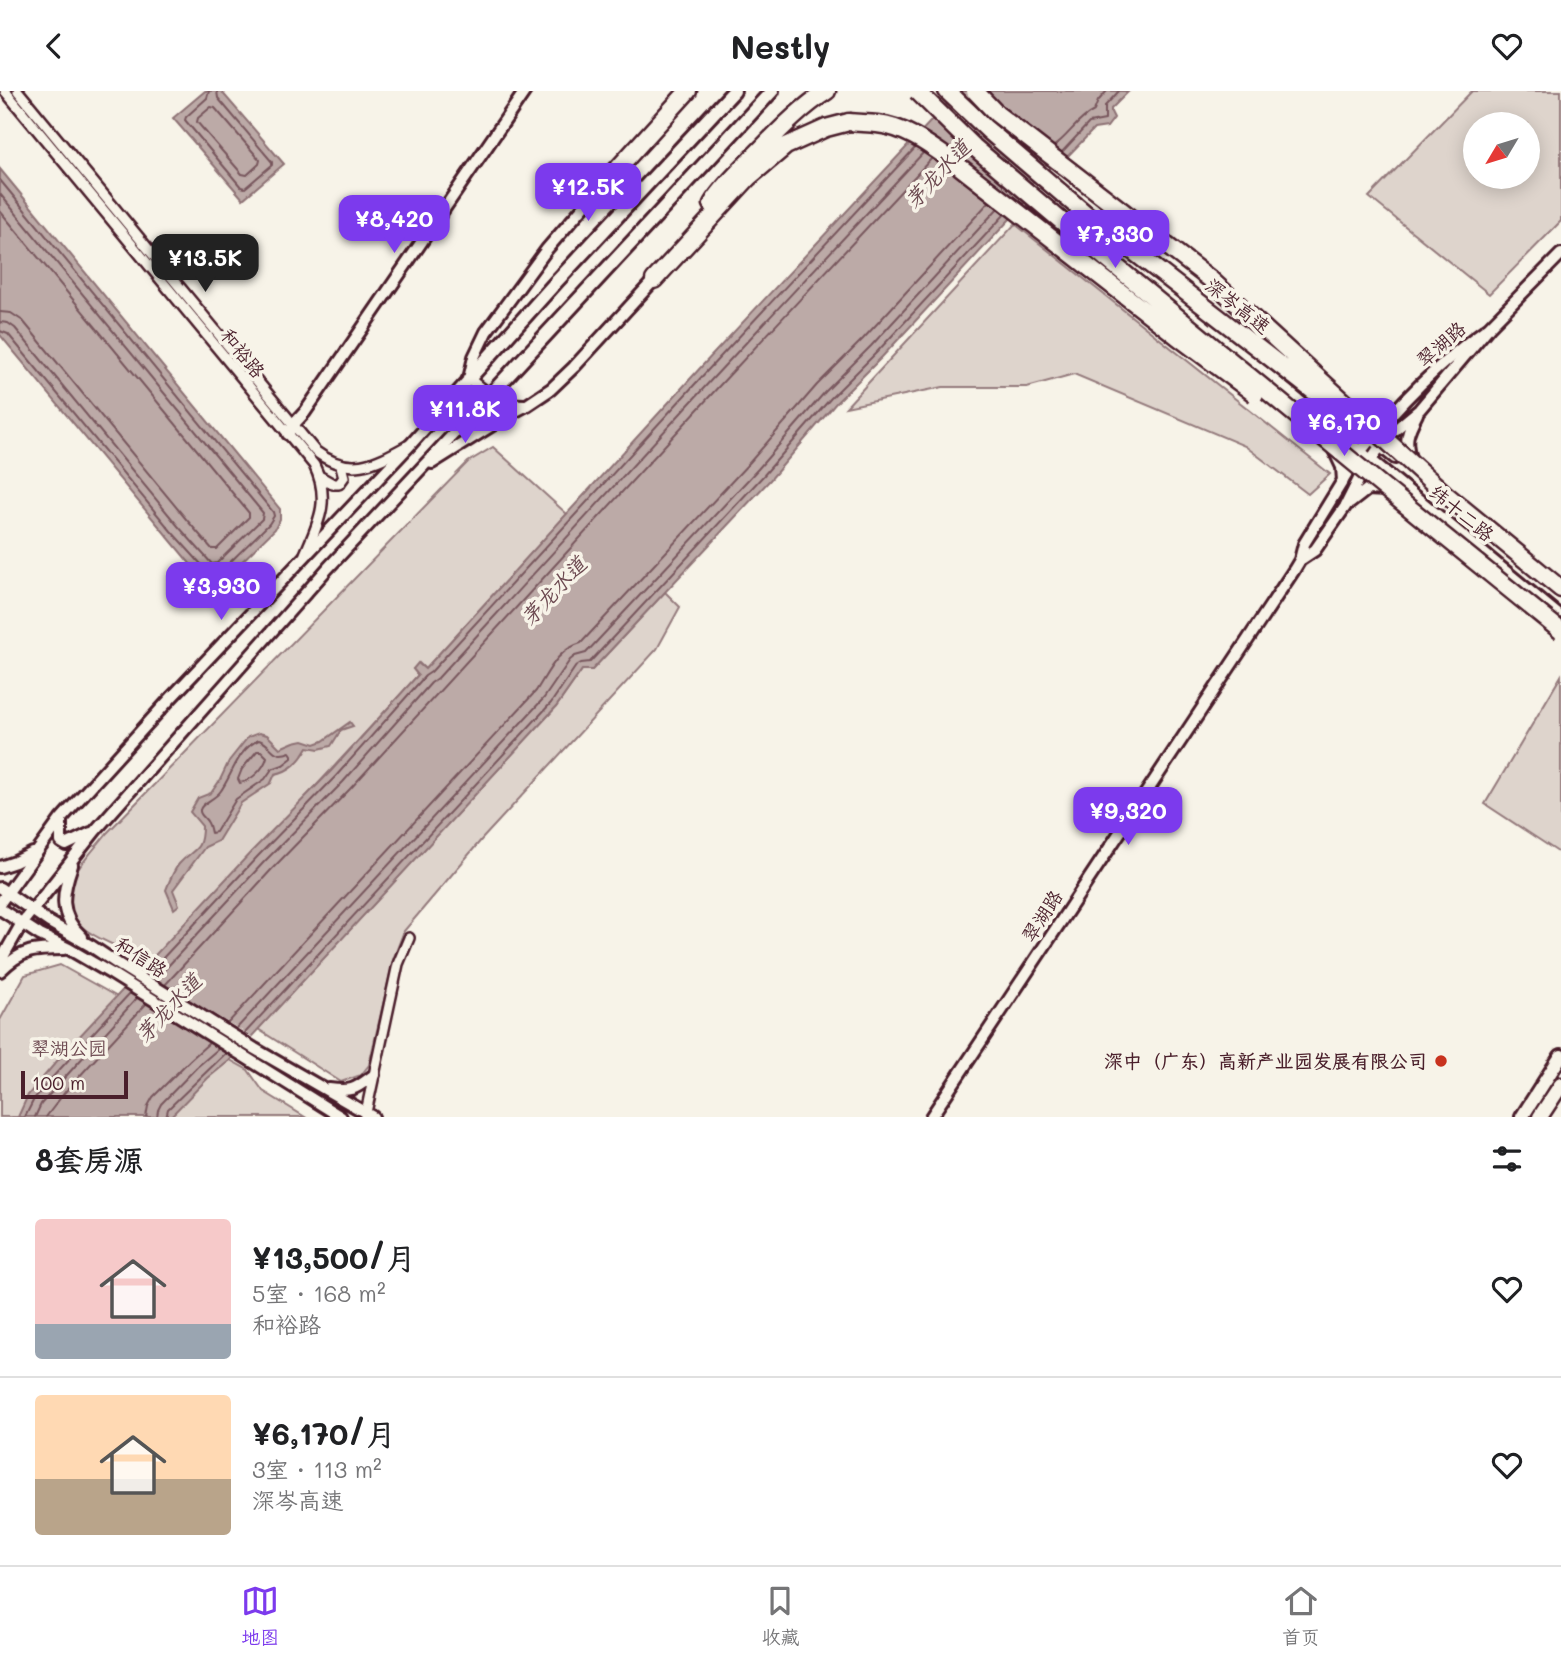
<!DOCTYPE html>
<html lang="zh">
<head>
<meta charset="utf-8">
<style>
	:root { --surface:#fff; --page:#f6f6f6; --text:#202124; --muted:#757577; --line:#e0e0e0; --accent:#7c3aed }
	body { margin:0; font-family:Mali,"LXGW WenKai TC",sans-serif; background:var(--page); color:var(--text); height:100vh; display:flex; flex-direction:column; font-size:26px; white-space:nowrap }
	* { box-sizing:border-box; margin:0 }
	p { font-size:23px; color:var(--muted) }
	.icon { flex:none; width:38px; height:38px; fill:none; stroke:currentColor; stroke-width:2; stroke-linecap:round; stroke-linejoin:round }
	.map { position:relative; height:1026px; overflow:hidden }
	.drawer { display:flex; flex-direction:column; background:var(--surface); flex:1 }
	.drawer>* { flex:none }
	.needle { width:46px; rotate:232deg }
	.fabs { position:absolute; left:1463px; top:21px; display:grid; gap:14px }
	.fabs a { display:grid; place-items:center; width:77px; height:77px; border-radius:50%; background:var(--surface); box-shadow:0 4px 18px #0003; font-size:35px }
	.scale { position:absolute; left:21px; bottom:18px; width:107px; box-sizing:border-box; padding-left:7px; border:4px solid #4a1f2b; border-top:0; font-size:19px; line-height:24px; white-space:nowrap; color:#4a1f2b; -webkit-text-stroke:5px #f7f3e8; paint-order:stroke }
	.price { position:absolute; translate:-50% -60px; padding:0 16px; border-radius:14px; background:var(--accent); color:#fff; font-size:23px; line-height:46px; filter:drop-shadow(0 2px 4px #0008) }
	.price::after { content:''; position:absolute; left:50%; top:42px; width:21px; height:16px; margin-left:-10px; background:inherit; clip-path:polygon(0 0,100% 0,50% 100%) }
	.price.on { background:#222; color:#fff }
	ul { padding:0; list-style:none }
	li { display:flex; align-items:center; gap:21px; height:175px; padding:0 35px }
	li+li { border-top:2px solid var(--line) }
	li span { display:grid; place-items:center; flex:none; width:196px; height:140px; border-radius:7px; color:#555 }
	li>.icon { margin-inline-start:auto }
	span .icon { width:84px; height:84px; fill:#fffc; stroke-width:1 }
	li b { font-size:30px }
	h2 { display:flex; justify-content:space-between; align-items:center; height:84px; padding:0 35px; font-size:30px }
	header { display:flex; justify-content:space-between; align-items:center; height:91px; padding:0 35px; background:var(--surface); font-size:32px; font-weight:800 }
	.tab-bar { display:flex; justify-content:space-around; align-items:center; height:98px; border-top:2px solid var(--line); background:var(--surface); font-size:19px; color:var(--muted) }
	.tab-bar a { display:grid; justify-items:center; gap:4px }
	.tab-bar .on { color:var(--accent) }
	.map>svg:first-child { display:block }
</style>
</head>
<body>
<header><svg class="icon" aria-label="back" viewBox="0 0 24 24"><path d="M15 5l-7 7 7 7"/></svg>Nestly<svg class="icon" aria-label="heart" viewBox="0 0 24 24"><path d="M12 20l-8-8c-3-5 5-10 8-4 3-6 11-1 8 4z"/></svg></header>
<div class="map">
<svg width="1561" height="1026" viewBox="0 0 1561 1026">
	<rect width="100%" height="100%" fill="#f7f3e8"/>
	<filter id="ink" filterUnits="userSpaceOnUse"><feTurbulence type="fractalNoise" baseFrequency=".0143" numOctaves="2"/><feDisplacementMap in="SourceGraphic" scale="14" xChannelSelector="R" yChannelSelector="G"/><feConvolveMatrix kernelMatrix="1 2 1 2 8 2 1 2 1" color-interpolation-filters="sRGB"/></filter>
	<g filter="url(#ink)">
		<path fill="#ded4cc" stroke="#947a7c" stroke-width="2" fill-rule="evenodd" d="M1472,0h89v130l-72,73 -120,-97zM1475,33h53v53h-53z
			M1015,133l315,250 -22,20 -63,-48 -171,-72 -47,13h-84l-97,20z
			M493,356l74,67 -142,155 -6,-6 -6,6 5,6c-87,97 -178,191 -266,286 -21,-9 -53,-20 -70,-34 -15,-12 -17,-34 -9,-50 8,-14 23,-30 34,-44l361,-371z
			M665,501l15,15 -23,42 -175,190 -78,92 -10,26 -25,108 -8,10 -20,7 -83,-53 298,-322 26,-37h10z
			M1561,585v178l-76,-50z
			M60,874l188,105 15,21 42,26h-305v-97l25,-45z"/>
		<path fill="#bcaaa7" stroke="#8e7275" stroke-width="2" d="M205,0h16l63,73 -41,35 -70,-81z
			M959,0h170l-18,18v3l3,6 -7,9 -13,2 -28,29 -11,6 -13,1 -4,3 -2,12 -5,3 -2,14 -6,8 -141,152 -46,46 -66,77 -178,190h-10l-26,37 -327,354 -21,17 -38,39h-152l10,-22 35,-41 189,-203 79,-80 87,-96 -5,-6 5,-6 7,6 277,-303z
			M0,78l280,340v10l-5,10 -52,51c-16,5 -20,-3 -31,-14l-192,-231z
			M350,631l3,4 -12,4 -10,16 -12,3 -11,-2c-8,14 -17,24 -33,27l-4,9 -30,20 -23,38 -13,6 -32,43 6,15 -5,4 -8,-19c3,-8 7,-19 13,-26 14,-16 23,-11 23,-38l-12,-14 8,-14 13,-5 9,-13 9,-19 19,-24 11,-4 8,2 13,13 14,-6 9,-2 12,4 8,-3z"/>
		<path fill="#f7f3e8" d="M139,878l115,69 -18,20 -116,-70z"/>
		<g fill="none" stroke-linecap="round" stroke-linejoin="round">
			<path stroke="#78575d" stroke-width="2" d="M209,0l-2,7 -21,19 -1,3 56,67 4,1 27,-23v-3l-54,-64 -1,-7
				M211,16l4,1 45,52 -1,4 -12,11 -5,-1 -45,-52 1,-4z
				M1054,55c15,-10 23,-27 40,-35l4,-10 9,-10
				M1062,61l27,-29 16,-3v-14l14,-15
				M0,89l273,332 1,4 -5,8 -50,49 -5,2 -4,-1 -39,-43 -163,-197 -8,-3
				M0,103l263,319 -1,6 -45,44 -5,1 -34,-38 -163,-198 -7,-5 -8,-1
				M0,120l249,302v4l-32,32h-5l-26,-30 -163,-198 -12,-8 -11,-1
				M259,649c15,5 12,19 31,12l2,3v3l-9,7 -11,4 -7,10 -29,20 -20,33 -5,1c-1,-3 -1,-7 -3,-10 -2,-5 -9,-8 -8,-13 0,-6 15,-11 20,-18 12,-16 18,-44 39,-52z
				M257,660h4l6,6c-3,12 -15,23 -27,26l-2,-4 4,-10z
				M148,883l110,-118 78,-80 89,-100 6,-4 276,-301 208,-223
				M156,888l108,-117 79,-80 88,-99 7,-5 276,-301 209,-224
				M165,894l107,-116 78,-80 371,-405 211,-226
				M227,933l309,-333c13,-20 21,-41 45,-48l169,-181 67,-77 46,-46 126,-137
				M236,938l308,-331 26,-38 5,-4 11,-3 172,-184 67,-77 46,-46 127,-138
				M244,943l307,-331 25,-37 5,-3 9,-1 174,-187 67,-77 46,-46 128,-138
				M25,1026l9,-18 16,-19 80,-87
				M35,1026l6,-13 16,-18 80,-88
				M46,1026l19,-25 81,-88
				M146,1026l2,-11 5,-9 37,-37 19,-17
				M157,1026l1,-7 3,-6 36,-37 21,-18
				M166,1026l2,-8 58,-56"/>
			<defs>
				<path id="minor" d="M5,0l309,374c17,34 5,57 -9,89
					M18,0l297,360c34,26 58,14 92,-5
					M319,385l14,8h6l5,-7 -3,-11
					M365,1026l33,-153 11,-26"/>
				<path id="tertiary" d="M1104,149l457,377
					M469,288c17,15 32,26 56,26
					M1353,333l42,34
					M288,343l6,-10 11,-12 220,-321
					M1333,357l9,19 1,14
					M1411,370c-7,-21 -4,-28 6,-47
					M432,372l78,-49 17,-9 24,-16 23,-22 80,-87
					M1350,412l18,-14 17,1
					M1300,469l15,-10 30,-43 15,-30 20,-31 15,-16 24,-20 70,-83 72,-73
					M61,728v23l5,3 25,-12
					M72,774c-10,28 -14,50 10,72
					M0,776l15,-5 18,-9
					M0,797l49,34 42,24 27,18 137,85 118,68
					M0,812l61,-84 109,-120 241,-255 58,-65 5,-22 12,-25 61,-83 44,-51
					M0,818l40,26 29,14 43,25 229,143
					M0,871l22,-39 73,-92 233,-263 161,-172
					M0,880c22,-22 35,-22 64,-22
					M329,998c24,3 26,0 45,-14
					M931,1026l363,-547 6,-10 4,-16 57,-93c35,-45 81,-91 128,-124"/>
				<path id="secondary" d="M469,288l88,-98 177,-190
					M489,305l283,-305
					M1522,1026l39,-61"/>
				<path id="trunk" d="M1540,1026l21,-32"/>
				<path id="motorway" d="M947,0l42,40 104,89
					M591,107l97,-107
					M712,113c10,-17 26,-31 40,-46 23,-23 47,-49 75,-67
					M654,189l94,-102 38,-32 40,-18 23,-6
					M1444,402l117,96"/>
			</defs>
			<use href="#minor" stroke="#4a1f2b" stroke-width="14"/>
			<use href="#tertiary" stroke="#4a1f2b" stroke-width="16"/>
			<use href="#secondary" stroke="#4a1f2b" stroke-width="18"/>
			<use href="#trunk" stroke="#4a1f2b" stroke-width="19"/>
			<use href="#motorway" stroke="#4a1f2b" stroke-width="21"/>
			<use href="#minor" stroke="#f7f3e8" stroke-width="9"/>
			<use href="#tertiary" stroke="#f7f3e8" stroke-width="10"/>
			<use href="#secondary" stroke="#f7f3e8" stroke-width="12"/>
			<use href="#trunk" stroke="#f7f3e8" stroke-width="14"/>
			<use href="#motorway" stroke="#f7f3e8" stroke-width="16"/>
			<defs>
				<path id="motorway-bridge" d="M917,0l57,56 105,89 302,249 180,146
					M975,0l22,23 213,165 234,214
					M849,31c9,1 19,1 28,2 30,3 55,23 78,39l222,173 78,58
					M1093,129l264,205"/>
			</defs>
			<use href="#motorway-bridge" stroke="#4a1f2b" stroke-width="21" stroke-linecap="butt"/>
			<use href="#motorway-bridge" stroke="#f7f3e8" stroke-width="16"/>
		</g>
	</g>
	<circle fill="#c8321e" stroke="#f7f3e8" stroke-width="2.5" cx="1441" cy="970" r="7"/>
	<g text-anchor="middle" stroke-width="7" stroke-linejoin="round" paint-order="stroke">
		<g font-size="19" fill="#4a1f2b" stroke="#f7f3e8">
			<text transform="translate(1238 215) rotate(38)" y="7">深岑高速</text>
			<text transform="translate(1441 253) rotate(-41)" y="7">翠湖路</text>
			<text transform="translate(243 262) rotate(51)" y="7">和裕路</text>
			<text transform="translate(1462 422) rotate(39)" y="7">纬十二路</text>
			<text transform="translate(1042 825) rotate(-57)" y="7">翠湖路</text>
			<text transform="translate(141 866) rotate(33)" y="7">和信路</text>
		</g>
		<g font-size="19" fill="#6f4c53" stroke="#f7f3e8">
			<text x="69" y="964">翠湖公园</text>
		</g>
		<g font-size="19" font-weight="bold" fill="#4a1f2b" stroke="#f7f3e8" text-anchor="end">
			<text x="1427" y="977">深中（广东）高新产业园发展有限公司</text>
		</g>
		<g font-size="21" font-style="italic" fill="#6c4950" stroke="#f7f3e8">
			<text transform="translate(938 83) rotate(-47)" y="7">茅龙水道</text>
			<text transform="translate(554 500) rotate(-47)" y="7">茅龙水道</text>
			<text transform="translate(169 917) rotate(-47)" y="7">茅龙水道</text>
		</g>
	</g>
</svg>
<div class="fabs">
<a><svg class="needle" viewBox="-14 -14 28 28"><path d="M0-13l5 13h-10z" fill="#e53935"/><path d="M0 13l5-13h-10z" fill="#757577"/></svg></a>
</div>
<div class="scale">100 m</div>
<b class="price" style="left:588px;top:132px">¥12.5K</b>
<b class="price" style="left:394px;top:164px">¥8,420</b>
<b class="price" style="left:1115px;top:179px">¥7,330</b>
<b class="price on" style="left:205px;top:203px">¥13.5K</b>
<b class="price" style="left:465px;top:354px">¥11.8K</b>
<b class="price" style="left:1344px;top:367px">¥6,170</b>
<b class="price" style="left:221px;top:531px">¥3,930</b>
<b class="price" style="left:1128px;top:756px">¥9,320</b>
</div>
<section class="drawer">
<h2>8套房源<svg class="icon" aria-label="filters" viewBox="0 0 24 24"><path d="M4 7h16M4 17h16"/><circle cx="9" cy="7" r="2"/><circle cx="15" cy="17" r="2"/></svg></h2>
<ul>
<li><span style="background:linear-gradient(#f6c9c9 75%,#9aa5b1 0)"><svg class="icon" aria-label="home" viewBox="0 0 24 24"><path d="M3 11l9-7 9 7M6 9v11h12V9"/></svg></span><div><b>¥13,500/月</b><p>5室 · 168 m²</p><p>和裕路</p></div><svg class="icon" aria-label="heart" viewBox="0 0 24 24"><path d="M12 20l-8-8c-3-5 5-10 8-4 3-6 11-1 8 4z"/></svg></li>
<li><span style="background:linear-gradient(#ffd9b3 60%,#b9a48a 0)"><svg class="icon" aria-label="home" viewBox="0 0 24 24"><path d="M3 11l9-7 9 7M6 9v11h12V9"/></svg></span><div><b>¥6,170/月</b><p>3室 · 113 m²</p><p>深岑高速</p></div><svg class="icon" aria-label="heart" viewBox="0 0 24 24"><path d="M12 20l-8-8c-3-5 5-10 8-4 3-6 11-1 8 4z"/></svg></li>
</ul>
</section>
<nav class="tab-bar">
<a class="on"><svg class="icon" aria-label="map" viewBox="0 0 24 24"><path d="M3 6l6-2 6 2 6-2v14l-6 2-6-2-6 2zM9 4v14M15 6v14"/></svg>地图</a>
<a><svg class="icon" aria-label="saved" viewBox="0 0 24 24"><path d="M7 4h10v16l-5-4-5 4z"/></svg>收藏</a>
<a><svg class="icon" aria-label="home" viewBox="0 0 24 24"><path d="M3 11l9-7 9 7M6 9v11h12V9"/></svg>首页</a>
</nav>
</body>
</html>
